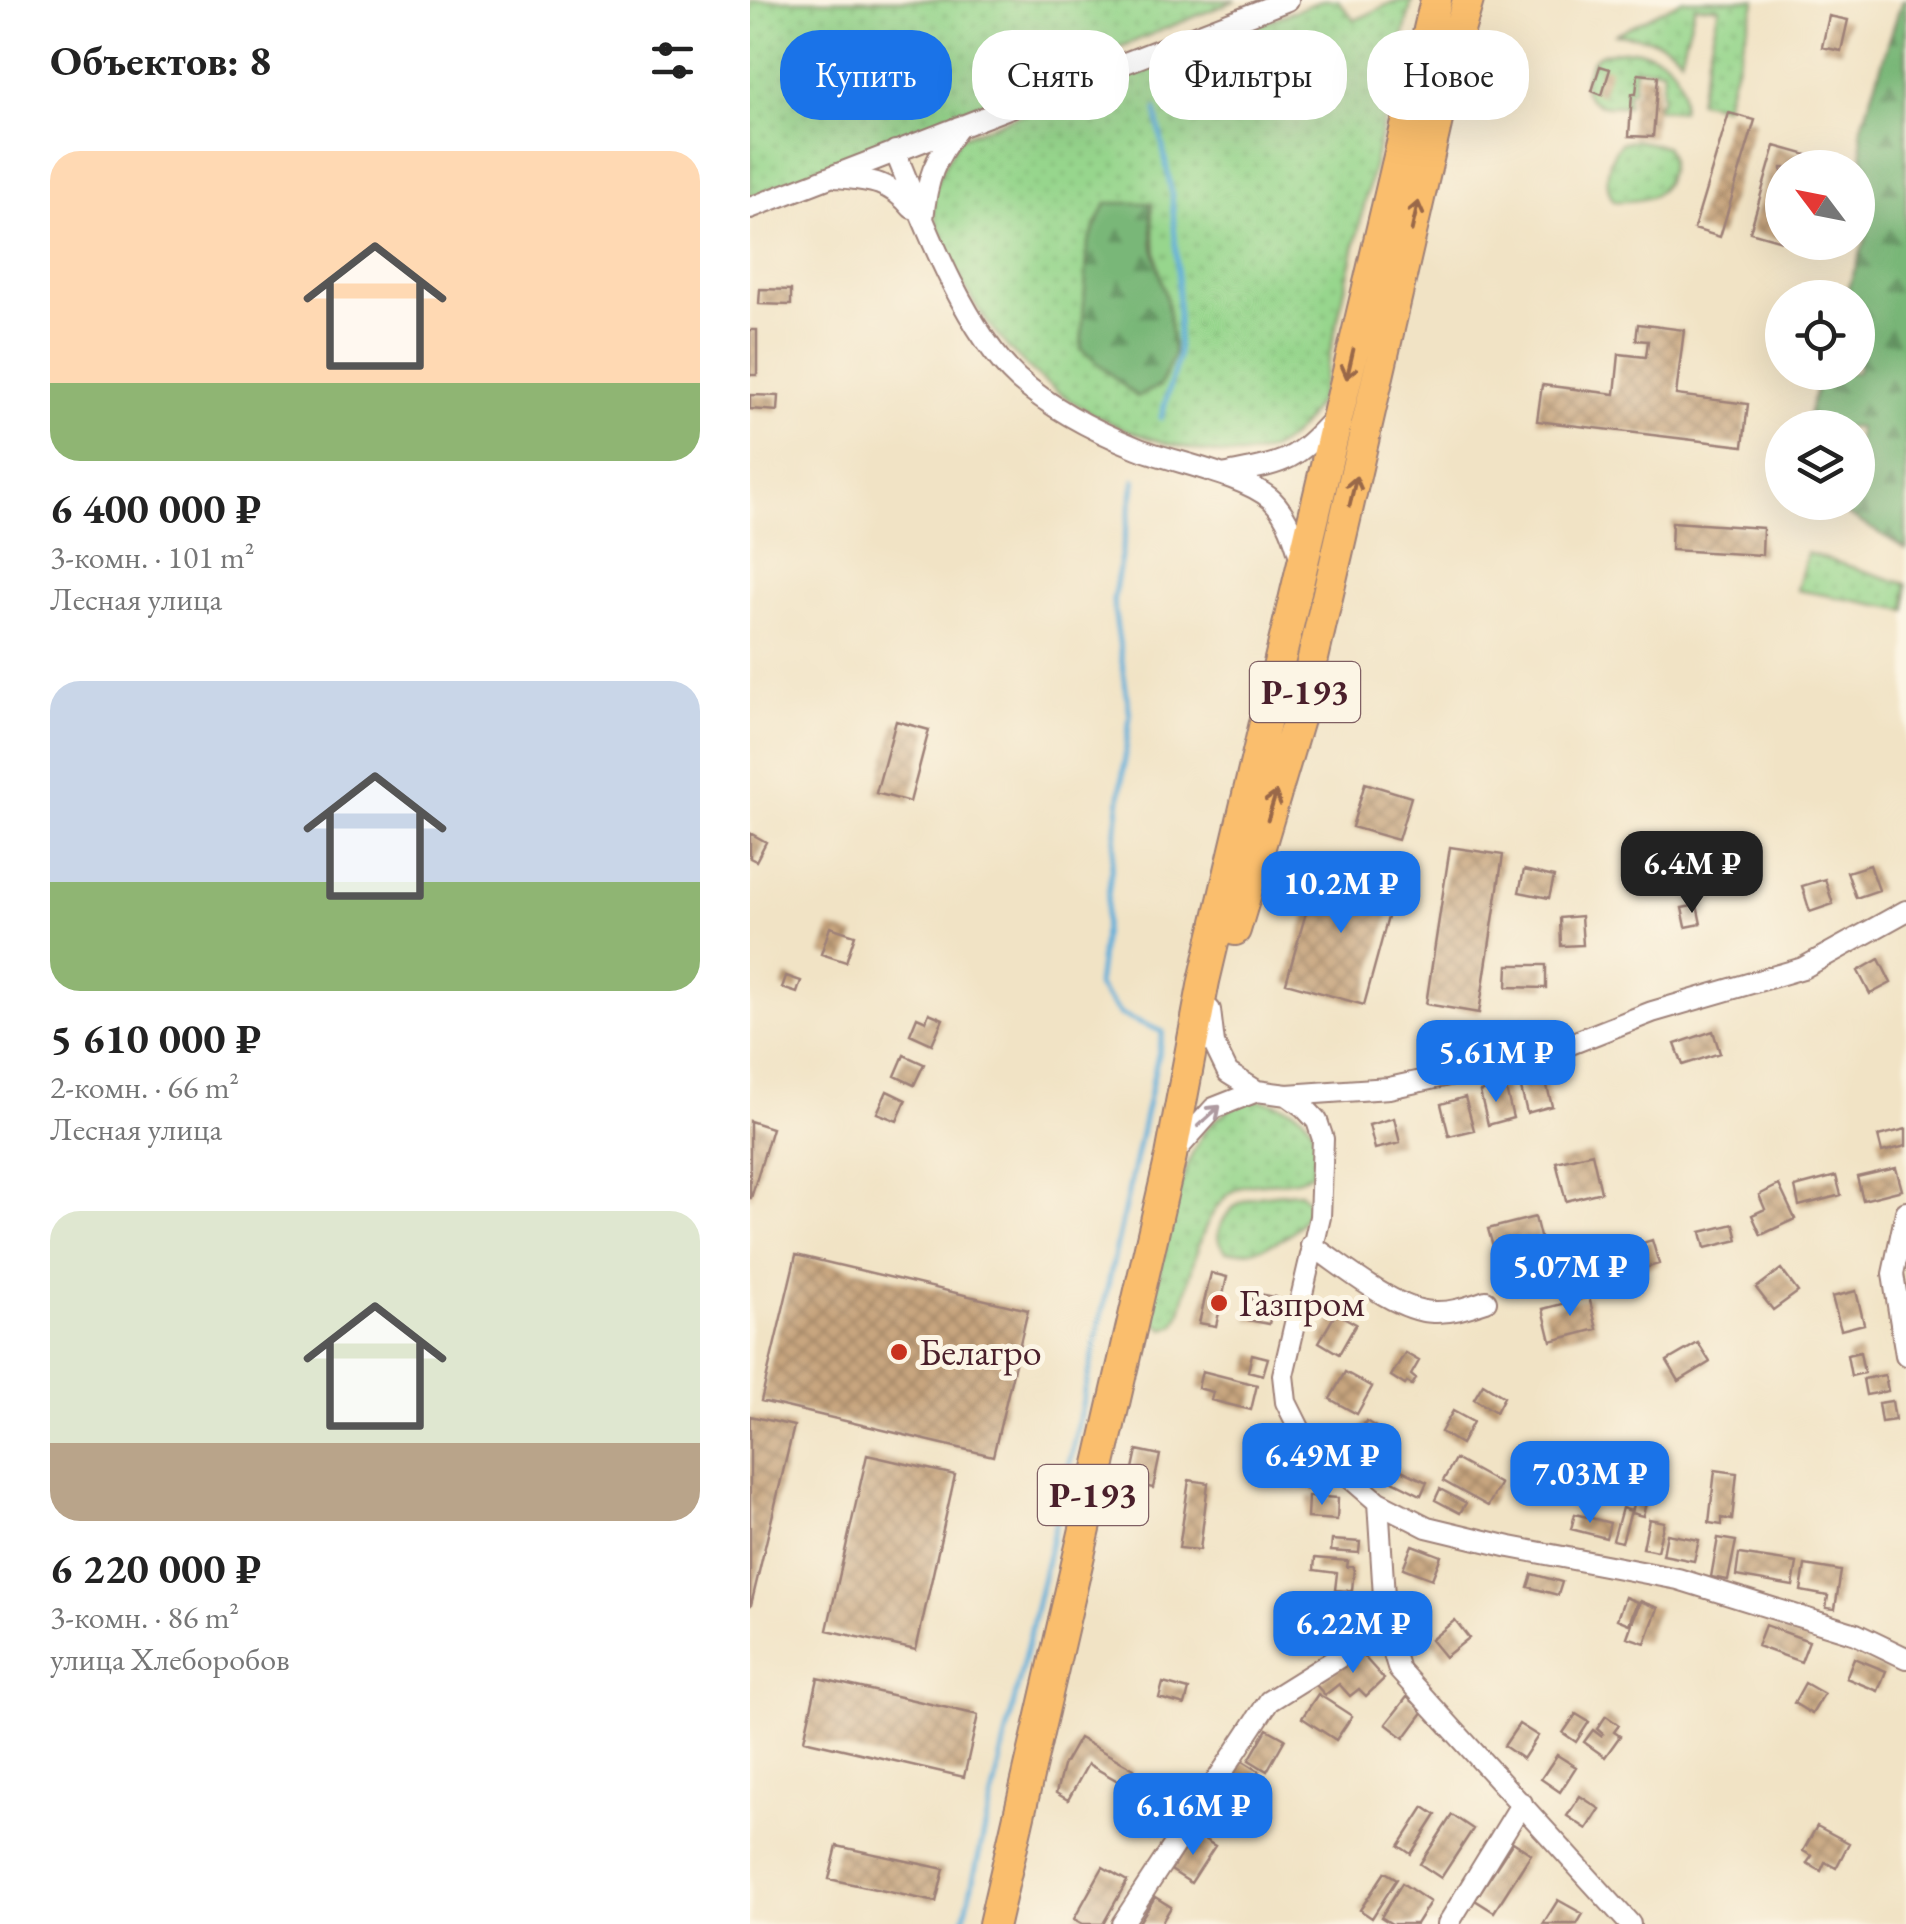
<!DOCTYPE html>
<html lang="ru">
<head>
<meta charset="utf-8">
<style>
	:root { --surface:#fff; --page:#f6f6f6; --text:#222; --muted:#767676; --accent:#1a73e8 }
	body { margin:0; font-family:"EB Garamond",serif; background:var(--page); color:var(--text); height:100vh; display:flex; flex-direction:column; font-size:38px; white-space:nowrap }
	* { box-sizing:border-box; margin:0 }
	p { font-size:32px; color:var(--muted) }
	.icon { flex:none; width:55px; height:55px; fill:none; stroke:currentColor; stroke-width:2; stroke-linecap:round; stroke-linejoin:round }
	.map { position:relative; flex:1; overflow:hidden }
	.drawer { display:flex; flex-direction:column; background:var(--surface); width:750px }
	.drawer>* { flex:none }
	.banner { position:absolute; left:30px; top:30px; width:950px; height:90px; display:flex; gap:20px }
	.needle { width:65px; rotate:302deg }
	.fabs { position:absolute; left:1015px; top:150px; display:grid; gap:20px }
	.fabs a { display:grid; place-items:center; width:110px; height:110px; border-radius:50%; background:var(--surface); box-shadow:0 10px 40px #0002; font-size:50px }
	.price { position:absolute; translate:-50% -85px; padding:0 22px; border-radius:20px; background:var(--accent); color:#fff; font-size:32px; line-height:65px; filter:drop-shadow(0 2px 5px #0008) }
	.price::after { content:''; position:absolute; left:50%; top:60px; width:30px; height:22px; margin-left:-15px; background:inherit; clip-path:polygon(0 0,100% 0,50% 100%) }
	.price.selected { background:#222; color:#fff }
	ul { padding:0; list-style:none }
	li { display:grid; align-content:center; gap:20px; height:530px; padding:0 50px }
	li span { display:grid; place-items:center; height:310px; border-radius:30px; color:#555 }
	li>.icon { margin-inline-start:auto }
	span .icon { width:180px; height:180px; fill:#fffc; stroke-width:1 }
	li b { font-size:42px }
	h2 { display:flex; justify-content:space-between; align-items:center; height:120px; padding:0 50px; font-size:42px }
	.pill { padding:0 35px; border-radius:40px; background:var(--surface); box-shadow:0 10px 40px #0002; font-size:35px; line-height:90px }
	.pill.selected { background:var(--accent); color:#fff }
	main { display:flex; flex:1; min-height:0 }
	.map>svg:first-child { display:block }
</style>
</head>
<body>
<main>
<section class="drawer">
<h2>Объектов: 8<svg class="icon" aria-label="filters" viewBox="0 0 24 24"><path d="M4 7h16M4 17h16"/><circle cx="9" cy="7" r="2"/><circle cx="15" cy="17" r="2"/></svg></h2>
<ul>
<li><span style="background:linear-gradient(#ffd9b3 75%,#8fb573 0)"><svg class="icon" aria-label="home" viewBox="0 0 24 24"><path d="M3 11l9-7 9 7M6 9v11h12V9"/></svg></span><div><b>6 400 000 ₽</b><p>3-комн. · 101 m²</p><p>Лесная улица</p></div></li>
<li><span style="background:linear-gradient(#c9d6e8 65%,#8fb573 0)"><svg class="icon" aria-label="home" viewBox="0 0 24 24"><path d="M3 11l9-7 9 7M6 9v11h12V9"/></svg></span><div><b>5 610 000 ₽</b><p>2-комн. · 66 m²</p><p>Лесная улица</p></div></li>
<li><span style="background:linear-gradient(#dfe7d0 75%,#b9a48a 0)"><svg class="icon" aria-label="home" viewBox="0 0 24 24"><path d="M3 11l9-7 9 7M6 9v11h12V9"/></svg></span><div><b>6 220 000 ₽</b><p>3-комн. · 86 m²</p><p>улица Хлеборобов</p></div></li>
</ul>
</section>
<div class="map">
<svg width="1156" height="1924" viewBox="0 0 1156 1924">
	<defs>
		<pattern id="grass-dots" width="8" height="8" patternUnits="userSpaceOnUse" patternTransform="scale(2.5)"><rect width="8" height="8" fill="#97d68d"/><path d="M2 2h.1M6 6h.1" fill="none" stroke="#84b77a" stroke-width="1.8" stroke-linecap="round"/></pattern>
		<pattern id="forest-firs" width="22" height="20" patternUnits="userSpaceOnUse" patternTransform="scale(2.5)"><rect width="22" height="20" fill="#79b778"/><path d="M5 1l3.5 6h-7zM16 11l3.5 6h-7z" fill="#659463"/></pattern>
		<pattern id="building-cross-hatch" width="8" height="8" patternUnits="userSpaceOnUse" patternTransform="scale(2.5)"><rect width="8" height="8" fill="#c8a67f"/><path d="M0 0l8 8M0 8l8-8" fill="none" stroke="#a48768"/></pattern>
	</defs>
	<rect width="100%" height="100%" fill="#fcf5e5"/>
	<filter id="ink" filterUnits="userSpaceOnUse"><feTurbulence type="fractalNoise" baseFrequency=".01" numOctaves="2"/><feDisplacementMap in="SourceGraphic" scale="20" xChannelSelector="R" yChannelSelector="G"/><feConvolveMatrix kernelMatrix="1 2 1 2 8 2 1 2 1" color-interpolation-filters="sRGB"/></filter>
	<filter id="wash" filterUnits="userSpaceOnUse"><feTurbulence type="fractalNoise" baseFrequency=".0048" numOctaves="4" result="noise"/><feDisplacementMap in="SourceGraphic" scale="40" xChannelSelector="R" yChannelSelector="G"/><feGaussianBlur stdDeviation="2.25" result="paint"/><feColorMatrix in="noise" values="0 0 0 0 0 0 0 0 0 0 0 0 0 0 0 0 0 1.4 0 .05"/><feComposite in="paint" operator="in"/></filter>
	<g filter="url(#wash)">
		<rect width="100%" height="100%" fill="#f1e3c5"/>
		<path fill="url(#grass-dots)" stroke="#707a5c" stroke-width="2.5" fill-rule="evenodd" d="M0,0h486l-486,197z
			M573,0h15l16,20c25,-8 31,-20 58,-20l-93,400c-35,59 -64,62 -128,49 -112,-22 -206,-97 -246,-205 -5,-15 -16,-35 -12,-51 4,-18 18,-39 26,-55zM401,203c2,51 16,100 23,152l-93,-6 6,-63z
			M932,0h74l-32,106 -26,-5 21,-94 -24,-1 -14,52c-15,-20 -42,-21 -65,-24z
			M883,50c37,3 53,24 48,61l-24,-2v-7h4l2,-33 -28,-1 -2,23h-5l-1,15c-13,0 -30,2 -39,-9 -9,-10 1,-39 12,-43 10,-3 23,-3 33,-4z
			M884,140l31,6c5,8 6,14 4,24 -5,30 -28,32 -55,31 -12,-17 -6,-44 7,-58z
			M1057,553l99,31v26l-109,-20z
			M501,1099c25,3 62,10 64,41 1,11 -2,23 -3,33 -21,14 -45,6 -68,13 -43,13 -53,91 -64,129l-5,10 -11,4 -13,-11v-11c12,-46 25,-126 47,-165 11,-21 32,-35 53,-43z
			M550,1192l10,11c-7,34 -52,52 -84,48 -9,-10 -10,-16 -4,-28 15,-31 47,-28 78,-31z"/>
		<path fill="url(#forest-firs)" stroke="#626b52" stroke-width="2.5" d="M1152,0h4v549l-78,-46 30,-1v-74l-54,-1 17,-54 37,-1v-74l-13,-1 22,-62 -6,-106z
			M356,203h45l2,43 14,56 7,53 -14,31 -23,11 -56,-48 7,-105z"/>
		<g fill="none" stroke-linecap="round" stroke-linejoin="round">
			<path stroke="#5faed9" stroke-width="5" d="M406,110l16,86 6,82v79l-17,61
				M213,1924l109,-473 91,-419 -43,-18 -23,-28 33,-270 -17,-115 22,-121"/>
		</g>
		<g id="blocks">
			<path fill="url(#building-cross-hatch)" d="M1079,16l19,4 -7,31 -19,-4z
				M850,66l10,3 -8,26 -10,-4z
				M888,74l20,2 -5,61 -24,-1 3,-42h4z
				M979,113l26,7 -35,117 -26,-8z
				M1025,146l36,10 -4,12h-25v73l-32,-9z
				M10,289l31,1v15l-32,-1z
				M888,324l46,6 -8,65 72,9 -5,42 -206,-25 5,-36 73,9 4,-40 27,3 2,-16 -12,-1z
				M0,330h7v45h-7z
				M0,395l29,1 -1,15 -28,-2z
				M922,522l91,6 -1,27 -91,-5z
				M146,721l33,9 -19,72 -34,-9z
				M615,783l46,14 -13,43 -46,-13z
				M0,833l16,9 -10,19 -6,-3z
				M700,847l53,8 -24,158 -53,-9z
				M1120,865l9,25 -23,8 -9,-26z
				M569,867l77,21 -32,117 -78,-22z
				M774,870l30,7 -5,21 -30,-6z
				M1075,879l8,25 -23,8 -8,-26z
				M947,905l4,19 -15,3 -4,-19z
				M831,916l2,29 -22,1 -1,-28z
				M80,927l25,8 -9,27 -25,-8z
				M1129,959l12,24 -21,11 -12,-23z
				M758,965h38v23l-39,-1z
				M36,976l15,5 -4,12 -15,-5z
				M179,1013l14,6 -11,25 -22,-10 7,-17 9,4z
				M963,1031l7,22 -37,12 -8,-21z
				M154,1055l20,9 -10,21 -19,-9z
				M794,1074l8,32 -25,7 -8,-33z
				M755,1085l8,33 -25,7 -8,-33z
				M137,1091l19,9 -9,21 -20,-8z
				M715,1097l9,33 -25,6 -8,-32z
				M644,1118l6,25 -25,6 -6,-24z
				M0,1121l22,7 -21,70h-1z
				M1156,1129v17l-24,6 -4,-16z
				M842,1153l9,39 -35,9 -10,-39z
				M1146,1168l6,22 -39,10 -6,-23z
				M1086,1176l5,19 -42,11 -4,-19z
				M1029,1185l16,34 -34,16 -9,-20 13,-6 -6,-14z
				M785,1217l7,28 -46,12 -8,-28z
				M984,1224l4,16 -33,8 -4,-16z
				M902,1240l7,24 -35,10 -7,-23z
				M46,1255l232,55 -35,146 -232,-55z
				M1031,1269l17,23 -25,18 -17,-22z
				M461,1273l16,4 -11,49 -17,-3z
				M1106,1291l8,33 -23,6 -9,-33z
				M504,1293l21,4 -6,27 -21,-4z
				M839,1297l8,32 -46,12 -8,-32z
				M586,1313l20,11 -17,30 -20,-12z
				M948,1343l12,19 -31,19 -12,-20z
				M1110,1352l4,21 -13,3 -4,-21z
				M655,1353l14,8 -8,14 5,4 -4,6 -5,-3 -2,3 -14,-9z
				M502,1354l16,4 -5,17 -15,-4z
				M452,1371l55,14 -6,25 -40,-10 2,-8 -15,-4z
				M595,1372l27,15 -15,27 -27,-15z
				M1135,1375l3,16 -22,4 -3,-16z
				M733,1384l21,13 -8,15 -22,-13z
				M1142,1401l3,19 -14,2 -3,-19z
				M703,1411l20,11 -12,22 -20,-12z
				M0,1416l44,10 -43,179h-1z
				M616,1421l18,11 -21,35 -15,-9 8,-12 -4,-2z
				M387,1450l23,5 -7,33 -23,-5z
				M117,1455l88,20 -39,175 -89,-20z
				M705,1459l45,25 -12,22 -45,-25z
				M645,1467l32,15 -6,13 -32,-16z
				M548,1468l18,1v8h7l-1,13 -17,-1v-11h-7z
				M965,1470l22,3 -5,47 -10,-2v7l-13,-2z
				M439,1480l19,3 -8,67 -21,-2z
				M868,1484l30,9 -5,23 -12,-3 3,-13 -18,-4z
				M690,1489l26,14 -6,10 -25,-13z
				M558,1496l30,2 -1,22 -30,-2z
				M872,1508l9,3 -9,31 -9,-2z
				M825,1514l35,9 -4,15 -35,-9z
				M899,1519l15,3 -7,29 -14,-3z
				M917,1534l32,6 -5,21 -31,-6z
				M968,1538l18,3 -8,39 -17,-3z
				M582,1540l28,2 -1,11 -28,-2z
				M662,1545l29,11 -9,23 -29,-11z
				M989,1554l58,9 -4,23 -57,-10z
				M565,1558l33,3 -1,6h7l-2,24 -17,-1 2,-17 -23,-3z
				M1055,1565l36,6 -6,38 -9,-1 2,-12 -27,-5z
				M782,1574l30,8 -4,13 -30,-8z
				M875,1597l12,5 -8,22 -12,-5z
				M890,1601l18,7 -13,35 -18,-6z
				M705,1620l14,18 -24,19 -14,-17z
				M1015,1625l44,16 -8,21 -44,-16z
				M608,1650l26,29 -18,17 -7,-7 -9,7 -11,-12 -14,11 -9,-10z
				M1104,1658l32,13 -8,20 -32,-13z
				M68,1678l160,37 -14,62 -160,-37z
				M413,1683l26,7 -4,15 -26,-7z
				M1055,1683l19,11 -12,20 -18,-11z
				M568,1694l34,22 -16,24 -34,-22z
				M657,1697l17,14 -20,27 -18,-14z
				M826,1714l13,8 -13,20 -13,-9z
				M856,1716l13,9 -5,7 6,4 -15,21 -21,-15 9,-12 8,6 2,-2 -6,-5z
				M769,1724l19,12 -15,23 -19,-13z
				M517,1729l18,10 -18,32 -18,-11z
				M329,1738l55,31 -9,16 -37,-21 -20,36 -12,-7 7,-27z
				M807,1755l19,12 -16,25 -19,-13z
				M488,1758l21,13 -31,50 -15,-10 21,-34 -5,-3z
				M830,1796l20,13 -13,20 -20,-13z
				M674,1807l12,8 -25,39 -12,-8z
				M702,1815l21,14 -32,49 -21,-14z
				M1067,1826l32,17 -13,25 -11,-6 -4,9 -14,-8 5,-7 -9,-5z
				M444,1833l21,13 -24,37 -20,-13z
				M763,1842l18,12 -37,58 -19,-12z
				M87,1846l107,23 -8,33 -107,-23z
				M353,1867l24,14 -24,43h-20l-9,-5z
				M635,1872l12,7 -25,39 -12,-8z
				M652,1883l28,19 -14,22h-24l-11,-7z
				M405,1897l16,10 -10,17h-23z
				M808,1900l25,14 -6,10h-34z"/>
		</g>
	</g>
	<g filter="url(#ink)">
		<use href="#blocks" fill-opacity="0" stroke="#9e8178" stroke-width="2.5"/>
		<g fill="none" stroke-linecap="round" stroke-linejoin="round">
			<defs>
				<path id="minor" d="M145,151c28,69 68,177 123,228 34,30 77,52 119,69 35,14 108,27 135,52 17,17 23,40 29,61
					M86,177c33,3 54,4 76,31
					M0,208l538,-208
					M173,219c4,-41 11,-59 36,-92
					M473,475c58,-12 71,-11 111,-57
					M460,1010l4,34 14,29 29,18 30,4 17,12 13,14 6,18 -3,78 -37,158 3,27 18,36 74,64 49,25 83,20 168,32 178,55 50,24
					M537,1095l102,-7 156,-34 107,-42 151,-44 103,-57
					M423,1154l41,-46 43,-17
					M1156,1212l-13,62 13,81
					M561,1245c32,21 84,66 122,67 19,1 35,-5 53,-11
					M628,1502l8,126 13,42 231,254
					M372,1924l147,-223 117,-73
					M698,1924l74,-121"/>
				<path id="highway" d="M485,930l67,-224 150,-651 16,-55
					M244,1924l177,-768 33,-175 232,-981"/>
			</defs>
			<use href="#minor" stroke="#9e8178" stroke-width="24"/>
			<use href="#highway" stroke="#9e8178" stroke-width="34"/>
			<use href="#minor" stroke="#fff" stroke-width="20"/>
			<use href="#highway" stroke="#fabe6d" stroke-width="30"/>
		</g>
		<defs><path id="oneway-shaft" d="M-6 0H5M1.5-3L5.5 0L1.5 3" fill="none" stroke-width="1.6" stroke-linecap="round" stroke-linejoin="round" transform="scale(2.5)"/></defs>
		<g stroke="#996749">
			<use href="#oneway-shaft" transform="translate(665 216) rotate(-77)"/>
			<use href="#oneway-shaft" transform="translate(600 364) rotate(103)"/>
			<use href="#oneway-shaft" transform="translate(603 491) rotate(-77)"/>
			<use href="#oneway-shaft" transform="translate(522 806) rotate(-73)"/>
		</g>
		<use stroke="#ae9aa0" href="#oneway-shaft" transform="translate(459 1116) rotate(-42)"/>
	</g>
	<g fill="#c8321e" stroke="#fcf5e5" stroke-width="4">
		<circle cx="469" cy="1303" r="10"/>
		<circle cx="149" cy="1352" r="10"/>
	</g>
	<g text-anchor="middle" stroke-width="10" stroke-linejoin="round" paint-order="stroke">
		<g fill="#fcf5e5" stroke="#7f5f63" stroke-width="2.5">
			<rect x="500" y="662" width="110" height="60" rx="8"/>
			<rect x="288" y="1465" width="110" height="60" rx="8"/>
		</g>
		<g font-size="35" font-weight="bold" fill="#4a1f2b">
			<text x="555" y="704">Р-193</text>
			<text x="343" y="1507">Р-193</text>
		</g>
		<g font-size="38" fill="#4a1f2b" stroke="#fcf5e5" text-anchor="start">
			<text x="489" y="1316">Газпром</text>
			<text x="169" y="1365">Белагро</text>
		</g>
	</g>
</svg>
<div class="fabs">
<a><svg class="needle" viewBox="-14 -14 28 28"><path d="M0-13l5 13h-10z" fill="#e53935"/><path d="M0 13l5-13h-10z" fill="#767676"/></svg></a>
<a><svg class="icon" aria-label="locate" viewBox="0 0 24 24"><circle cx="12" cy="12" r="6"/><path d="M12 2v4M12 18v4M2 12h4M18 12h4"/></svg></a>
<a><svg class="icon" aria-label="layers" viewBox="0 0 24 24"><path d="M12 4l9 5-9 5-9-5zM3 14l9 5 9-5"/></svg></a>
</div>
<b class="price selected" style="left:942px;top:916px">6.4M ₽</b>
<b class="price" style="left:591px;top:936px">10.2M ₽</b>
<b class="price" style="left:746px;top:1105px">5.61M ₽</b>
<b class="price" style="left:820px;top:1319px">5.07M ₽</b>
<b class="price" style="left:572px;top:1508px">6.49M ₽</b>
<b class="price" style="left:840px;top:1526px">7.03M ₽</b>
<b class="price" style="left:603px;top:1676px">6.22M ₽</b>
<b class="price" style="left:443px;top:1858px">6.16M ₽</b>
<div class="banner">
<a class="pill selected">Купить</a>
<a class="pill">Снять</a>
<a class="pill">Фильтры</a>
<a class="pill">Новое</a>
</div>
</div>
</main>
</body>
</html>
